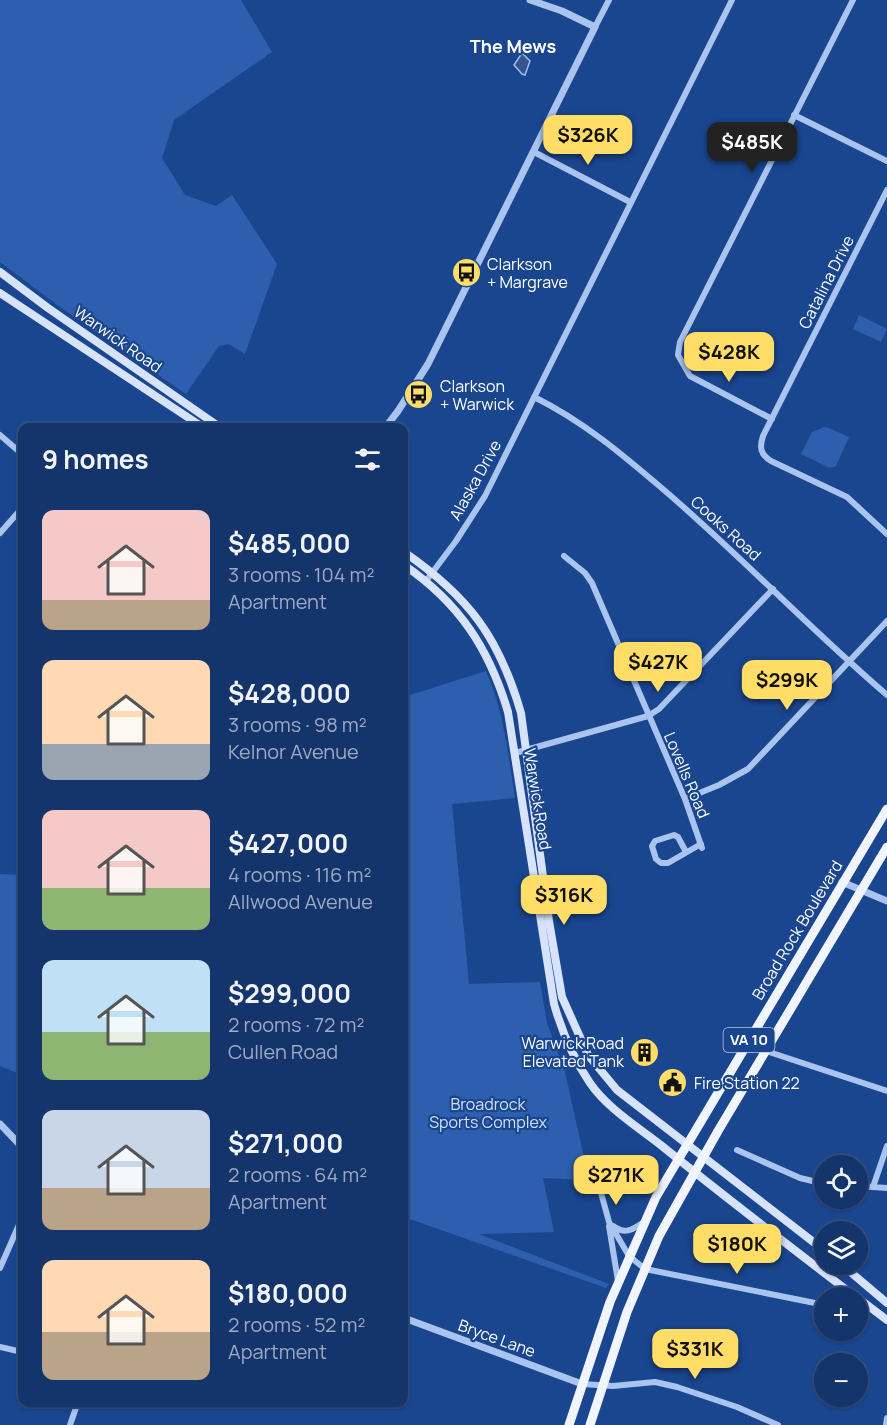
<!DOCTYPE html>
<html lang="en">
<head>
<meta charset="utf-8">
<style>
	:root { --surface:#14346c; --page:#1d3c72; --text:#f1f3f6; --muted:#9daac2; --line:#334f7f; --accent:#ffdd67 }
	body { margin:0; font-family:Manrope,sans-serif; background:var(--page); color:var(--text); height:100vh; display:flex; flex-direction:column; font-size:22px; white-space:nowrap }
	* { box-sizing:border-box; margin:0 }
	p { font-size:20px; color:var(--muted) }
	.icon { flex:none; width:33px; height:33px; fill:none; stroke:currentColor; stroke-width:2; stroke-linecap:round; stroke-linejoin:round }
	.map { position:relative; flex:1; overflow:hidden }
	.panel { position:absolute; left:18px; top:423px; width:390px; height:984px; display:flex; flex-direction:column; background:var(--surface); border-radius:12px; box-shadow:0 2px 4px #0004,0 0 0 2px var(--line) }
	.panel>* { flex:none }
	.controls { position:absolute; left:814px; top:1155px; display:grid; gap:12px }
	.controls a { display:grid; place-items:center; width:54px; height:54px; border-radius:50%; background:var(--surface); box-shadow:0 2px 4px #0004,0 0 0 2px var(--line); font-size:30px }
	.price { position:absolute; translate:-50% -51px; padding:0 14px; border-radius:12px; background:var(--accent); color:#111; font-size:20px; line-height:39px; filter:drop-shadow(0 2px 3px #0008) }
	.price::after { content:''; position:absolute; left:50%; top:36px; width:18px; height:14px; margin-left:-9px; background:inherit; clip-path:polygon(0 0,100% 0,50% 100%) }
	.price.selected { background:#222; color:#fff }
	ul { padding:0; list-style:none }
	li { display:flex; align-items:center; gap:18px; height:150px; padding:0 24px }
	li span { display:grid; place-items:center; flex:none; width:168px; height:120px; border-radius:12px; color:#555 }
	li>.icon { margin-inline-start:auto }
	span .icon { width:72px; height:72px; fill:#fffc; stroke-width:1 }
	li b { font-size:26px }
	h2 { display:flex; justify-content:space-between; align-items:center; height:72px; padding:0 24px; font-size:26px }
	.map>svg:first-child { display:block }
</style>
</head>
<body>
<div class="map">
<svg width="887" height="1425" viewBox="0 0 887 1425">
	<rect width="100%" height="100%" fill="#1a4690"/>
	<path fill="#2d5fae" d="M0,0h241l31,52 -98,68 -12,38 23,37 31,11 16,-11 45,69 -32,90 -16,-10 -10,2 -33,48 -130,-90 -56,-42z
		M859,315l28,14 -6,13 -28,-13z
		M824,427l5,1 20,9 -13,29 -6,2 -29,-14 11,-22z
		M486,671c18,41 22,83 29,127l-63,6 17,180 71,-2 7,41 18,49 24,108 -46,-2 11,54 -75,2 130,50 -3,4 -202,-71v-520z
		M0,874l22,1v200l-22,-9z"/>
	<path fill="#36558c" stroke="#9cbef1" stroke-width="1.5" d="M522,53l8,8 -5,14 -3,-1 -8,-9z"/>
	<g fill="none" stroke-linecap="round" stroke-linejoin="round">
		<path stroke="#a9c4ee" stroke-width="6" d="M595,27l14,-27
			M794,115l93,46
			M534,152l96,50
			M887,190l-124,246c-4,12 -2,19 8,25l76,36 40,37
			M534,397c49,24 89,58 130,93 77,66 146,139 223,205
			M772,419l-82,-43 -12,-21 2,-13 173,-342
			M0,435l22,19
			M0,533l22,-25
			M564,556l21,17 7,10 93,216 17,49
			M426,581l30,-40 29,-45 247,-496
			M515,753l133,-37 11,-7 114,-120
			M685,799l34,-14 29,-16 139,-148
			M686,852l-8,-15 -4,-2 -19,6 -3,5 4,13 5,4h7l33,-19
			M766,1051l121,40
			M737,1150l63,28 25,6
			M592,1160l17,62 20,34 16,13 180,36
			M858,1186l29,2
			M873,1187l14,-41
			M609,1226l9,55
			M613,1226c12,9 19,4 31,-4
			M0,1268l22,-50
			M0,1347l22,5
			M582,1384l31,2 42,-4 22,5 60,20 41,18
			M229,1402l2,1
			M70,1425l8,-23
			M886,1425l1,-7"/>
		<path stroke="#a9c4ee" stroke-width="7" d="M385,428l13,-17 30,-47 167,-337 -33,-16 -32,-11
			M842,882l45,19
			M0,1124l22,23
			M404,1318l178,66"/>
		<path stroke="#d6e3fa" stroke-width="8" d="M0,272l48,36 173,120
			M0,293l204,135
			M404,552c65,45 95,85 117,161l28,208 13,76 26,58 29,35 208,161
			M404,565c55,38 85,83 104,147l46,292c8,28 19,54 36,79 17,25 48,44 72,63 64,52 130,102 195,152
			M841,1264l46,39
			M858,1298l29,22"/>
		<path stroke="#f1f5ff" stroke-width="9" d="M569,1425l41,-123 46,-105 231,-388
			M590,1425l37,-113 32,-76 59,-105 169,-284"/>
	</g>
	<defs>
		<symbol id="bus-disc" viewBox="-11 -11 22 22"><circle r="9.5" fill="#ffdd67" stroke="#1a4690"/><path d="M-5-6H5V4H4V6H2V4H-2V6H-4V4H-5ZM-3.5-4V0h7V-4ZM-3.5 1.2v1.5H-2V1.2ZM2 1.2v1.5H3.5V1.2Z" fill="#111"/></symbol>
		<symbol id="building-disc" viewBox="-11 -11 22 22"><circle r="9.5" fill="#ffdd67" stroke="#1a4690"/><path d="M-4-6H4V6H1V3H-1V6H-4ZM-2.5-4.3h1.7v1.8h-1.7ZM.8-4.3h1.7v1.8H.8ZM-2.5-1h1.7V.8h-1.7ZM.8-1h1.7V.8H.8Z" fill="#111"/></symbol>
		<symbol id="civic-disc" viewBox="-11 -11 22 22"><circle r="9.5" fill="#ffdd67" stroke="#1a4690"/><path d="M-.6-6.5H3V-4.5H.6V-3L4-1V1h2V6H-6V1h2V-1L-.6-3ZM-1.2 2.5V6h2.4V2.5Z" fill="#111"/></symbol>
	</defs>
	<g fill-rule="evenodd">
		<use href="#bus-disc" x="450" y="256" width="33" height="33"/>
		<use href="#bus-disc" x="402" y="378" width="33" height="33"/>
		<use href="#building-disc" x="628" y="1036" width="33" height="33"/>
		<use href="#civic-disc" x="656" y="1066" width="33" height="33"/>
	</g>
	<g text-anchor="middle" stroke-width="4.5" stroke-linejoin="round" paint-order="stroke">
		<rect fill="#1a4690" stroke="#bac8de" stroke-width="1.5" x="723.5" y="1028" width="51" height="24" rx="4.5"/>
		<g font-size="15" font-weight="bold" fill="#fff">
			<text x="749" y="1045">VA 10</text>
		</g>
		<g font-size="16" fill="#fff" stroke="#1a4690" text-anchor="start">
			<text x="487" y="270">Clarkson<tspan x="487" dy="18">+ Margrave</tspan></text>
			<text x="440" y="392">Clarkson<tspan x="440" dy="18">+ Warwick</tspan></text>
			<text x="624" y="1049" text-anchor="end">Warwick Road<tspan x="624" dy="18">Elevated Tank</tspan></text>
			<text x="694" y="1089">Fire Station 22</text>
		</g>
		<g font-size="16" fill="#fff" stroke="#1a4690">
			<text transform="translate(826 282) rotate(-63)" y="6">Catalina Drive</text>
			<text transform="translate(118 339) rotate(35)" y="6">Warwick Road</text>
			<text transform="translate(475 480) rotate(-61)" y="6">Alaska Drive</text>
			<text transform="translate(726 528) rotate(42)" y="6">Cooks Road</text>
			<text transform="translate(687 775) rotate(67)" y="6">Lovells Road</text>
			<text transform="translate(538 799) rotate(81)" y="6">Warwick Road</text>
			<text transform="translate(797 930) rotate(-59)" y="6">Broad Rock Boulevard</text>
			<text transform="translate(497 1338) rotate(20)" y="6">Bryce Lane</text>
		</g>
		<g font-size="16" fill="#cfe0fa" stroke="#1a4690">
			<text x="488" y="1110">Broadrock<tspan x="488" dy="18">Sports Complex</tspan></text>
		</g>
		<g font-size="18" font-weight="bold" fill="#fff" stroke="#1a4690">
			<text x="513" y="53">The Mews</text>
		</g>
	</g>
</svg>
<div class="controls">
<a><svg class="icon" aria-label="locate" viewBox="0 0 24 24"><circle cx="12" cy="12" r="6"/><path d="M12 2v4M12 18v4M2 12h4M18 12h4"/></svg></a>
<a><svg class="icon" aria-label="layers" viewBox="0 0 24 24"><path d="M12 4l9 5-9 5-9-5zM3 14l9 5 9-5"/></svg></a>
<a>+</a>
<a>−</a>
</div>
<b class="price" style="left:588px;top:166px">$326K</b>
<b class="price selected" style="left:752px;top:173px">$485K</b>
<b class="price" style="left:729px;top:383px">$428K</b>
<b class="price" style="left:658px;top:693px">$427K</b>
<b class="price" style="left:787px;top:711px">$299K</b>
<b class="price" style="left:564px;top:926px">$316K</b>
<b class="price" style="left:616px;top:1206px">$271K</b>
<b class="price" style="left:737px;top:1275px">$180K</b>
<b class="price" style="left:695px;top:1380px">$331K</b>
<section class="panel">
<h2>9 homes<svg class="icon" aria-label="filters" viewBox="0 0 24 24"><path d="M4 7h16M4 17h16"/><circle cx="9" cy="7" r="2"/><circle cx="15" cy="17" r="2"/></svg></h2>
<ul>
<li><span style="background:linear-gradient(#f6c9c9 75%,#b9a48a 0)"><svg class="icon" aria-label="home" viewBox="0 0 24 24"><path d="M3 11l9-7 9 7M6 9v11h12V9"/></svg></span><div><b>$485,000</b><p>3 rooms · 104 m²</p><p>Apartment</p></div></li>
<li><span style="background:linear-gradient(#ffd9b3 70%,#9aa5b1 0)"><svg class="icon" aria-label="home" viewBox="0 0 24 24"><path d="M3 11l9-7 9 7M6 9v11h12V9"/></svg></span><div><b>$428,000</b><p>3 rooms · 98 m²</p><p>Kelnor Avenue</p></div></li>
<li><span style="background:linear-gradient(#f6c9c9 65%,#8fb573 0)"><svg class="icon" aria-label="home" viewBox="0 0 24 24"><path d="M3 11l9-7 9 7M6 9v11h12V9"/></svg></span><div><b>$427,000</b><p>4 rooms · 116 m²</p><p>Allwood Avenue</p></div></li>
<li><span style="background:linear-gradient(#bfe0f5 60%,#8fb573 0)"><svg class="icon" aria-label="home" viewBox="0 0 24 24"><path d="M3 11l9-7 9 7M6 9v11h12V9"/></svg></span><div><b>$299,000</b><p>2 rooms · 72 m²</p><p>Cullen Road</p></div></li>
<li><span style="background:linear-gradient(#c9d6e8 65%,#b9a48a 0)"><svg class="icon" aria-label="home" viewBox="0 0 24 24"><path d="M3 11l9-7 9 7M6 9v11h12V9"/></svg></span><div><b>$271,000</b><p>2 rooms · 64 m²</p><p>Apartment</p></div></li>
<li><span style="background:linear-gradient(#ffd9b3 60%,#b9a48a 0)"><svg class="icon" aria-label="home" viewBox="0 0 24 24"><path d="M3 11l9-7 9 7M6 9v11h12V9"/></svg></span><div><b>$180,000</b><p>2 rooms · 52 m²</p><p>Apartment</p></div></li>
</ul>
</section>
</div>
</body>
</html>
